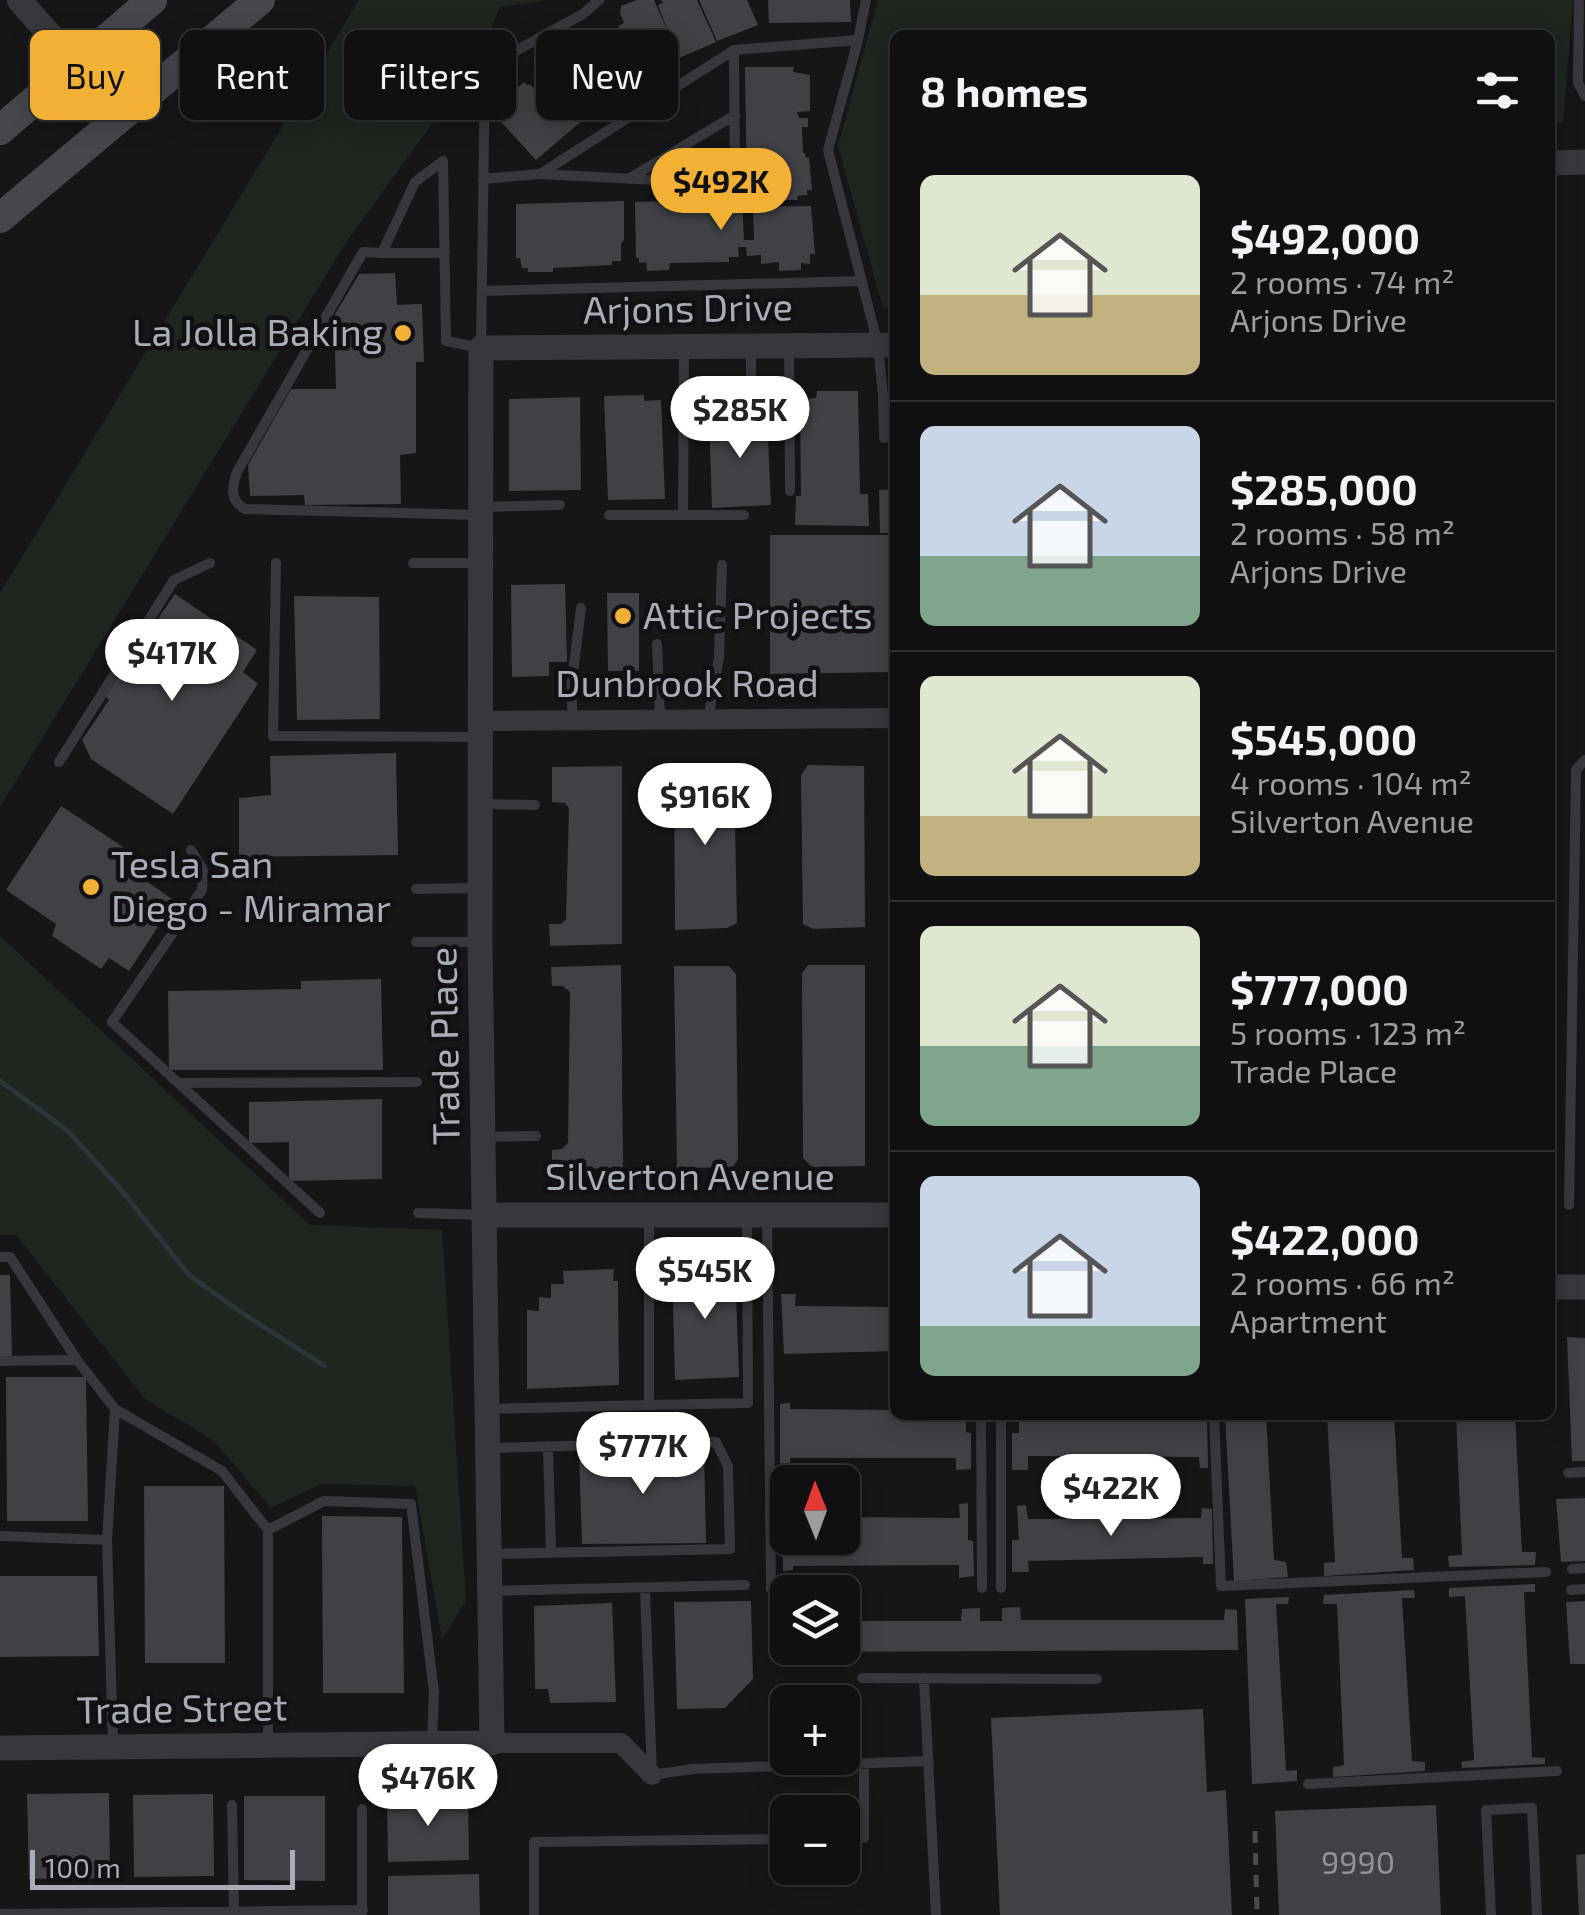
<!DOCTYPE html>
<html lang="en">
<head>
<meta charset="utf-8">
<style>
	:root { --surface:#101012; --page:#1e1e20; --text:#f1f3f6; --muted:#9c9d9f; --line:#303032; --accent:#f2b134 }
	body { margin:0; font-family:"Exo 2",sans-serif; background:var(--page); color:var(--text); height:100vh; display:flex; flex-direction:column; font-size:38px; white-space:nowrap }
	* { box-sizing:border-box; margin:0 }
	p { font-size:32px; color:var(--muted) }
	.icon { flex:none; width:55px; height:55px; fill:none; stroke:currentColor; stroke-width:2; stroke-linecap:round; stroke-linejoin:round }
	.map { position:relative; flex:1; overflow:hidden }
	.side { position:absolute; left:890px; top:30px; width:665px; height:1390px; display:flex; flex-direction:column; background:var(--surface); border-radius:15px; box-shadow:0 5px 25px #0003,0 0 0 2px var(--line) }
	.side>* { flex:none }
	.hud { position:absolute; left:30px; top:30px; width:710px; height:90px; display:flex; gap:20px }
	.needle { width:65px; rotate:359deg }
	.fabs { position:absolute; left:770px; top:1465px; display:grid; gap:20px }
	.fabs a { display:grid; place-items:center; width:90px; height:90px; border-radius:15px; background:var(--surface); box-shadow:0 5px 25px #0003,0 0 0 2px var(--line); font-size:50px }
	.scale { position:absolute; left:30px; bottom:25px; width:265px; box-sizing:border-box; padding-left:10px; border:5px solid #a8adb8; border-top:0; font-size:28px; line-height:35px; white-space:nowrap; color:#a8adb8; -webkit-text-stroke:8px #111113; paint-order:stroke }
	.price { position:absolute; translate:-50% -85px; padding:0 22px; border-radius:35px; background:#fff; color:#222; font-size:32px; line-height:65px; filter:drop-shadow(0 2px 5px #0008) }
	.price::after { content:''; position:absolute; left:50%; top:60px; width:30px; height:22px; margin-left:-15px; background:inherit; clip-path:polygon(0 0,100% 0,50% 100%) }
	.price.on { background:var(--accent); color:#111 }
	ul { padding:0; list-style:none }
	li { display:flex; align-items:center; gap:30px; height:250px; padding:0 30px }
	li+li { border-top:2px solid var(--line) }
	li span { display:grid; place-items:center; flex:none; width:280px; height:200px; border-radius:15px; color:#555 }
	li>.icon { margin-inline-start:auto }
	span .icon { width:120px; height:120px; fill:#fffc; stroke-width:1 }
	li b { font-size:42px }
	h2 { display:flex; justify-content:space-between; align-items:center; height:120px; padding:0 30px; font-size:42px }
	.chip { padding:0 35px; border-radius:15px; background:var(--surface); box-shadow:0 5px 25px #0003,0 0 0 2px var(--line); font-size:35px; line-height:90px }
	.chip.on { background:var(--accent); color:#111 }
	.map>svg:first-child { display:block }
</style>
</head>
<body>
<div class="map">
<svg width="1585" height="1915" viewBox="0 0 1585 1915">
	<rect width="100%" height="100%" fill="#161618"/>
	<path fill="#1e261f" d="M359,0h188l-47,7 -24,56 -129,178 -347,566v-214z
		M878,0h695l-10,123h-13v-88h-655v272l-12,1 -45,-162z
		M0,936l310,289 132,5 24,371 -24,38 -27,-153 -94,-2 -50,24 -58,-68 -67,-40 -130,-165h-16z"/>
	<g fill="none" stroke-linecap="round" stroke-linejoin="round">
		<path stroke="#2c353c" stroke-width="5" d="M0,1081l68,50 54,60 68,85 52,37 83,53"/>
	</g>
	<path fill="#404145" d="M637,0h17l15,34 -11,-29 5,-2 -2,-3h36l19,42 -76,33 -22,-49 6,-3 -4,-10 1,-7z
		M699,0h48l11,25 -41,16z
		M768,0h82l1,22 -82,1z
		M585,33l2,3 4,-3 5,6 4,-2 34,39 -98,84 -35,-38 5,-4 -8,-14 26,-22 3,3 2,-1 5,4 5,-3 -6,-6 5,-4 4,4 19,-16 23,24 -26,-30z
		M745,67h49l-1,5 17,3v36l-13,1 2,6h9v9h-6l1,26h2l1,5 3,-1 3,33h-5v5l-10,1 1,4h-51z
		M742,199l2,41h10l-1,-33 58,-1 4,48h-5v10l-9,-1v7l-22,1v-9l-18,2v-9l-14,1 -1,-9h-8l1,10h-10v5l-59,1 -1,7 -22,1 -1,-9 -7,1v-5h-3l-1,-56z
		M624,201v39l-3,3v18h-9v4l-59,3v4h-25v-4h-6l-2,-10h-4v-54z
		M395,273l2,32 25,-1 2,58h-8v91l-16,2 1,49 -96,1 -1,-10 -54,1 -2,-31 43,-76h45l-2,-73 25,-42z
		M817,391h41l2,103h8l1,32 -74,-1 1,-29h5l-1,-97 16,-1z
		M644,395v6l17,-1 4,99 -57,1 -4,-104z
		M580,397l1,93 -72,1v-92z
		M709,416h58l4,89 -59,3z
		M895,489v44h-15l-1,-43z
		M770,535h125v137l-125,2z
		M565,584l2,78h-18v14l-37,1 -1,-92z
		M607,593h32v78h-31z
		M175,594l82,56 -14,22 15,12 -85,130 -82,-55 -9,-19 27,-40 -4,-4z
		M294,596l85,1 1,122 -83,1z
		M396,753l2,102 -159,2v-59l32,-3 -1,-39z
		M808,765l56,1 1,161 -52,2 -10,-5 -2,-149z
		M622,766v178l-72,2 -1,-22h12l5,-5 3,-111 -4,-5 -13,-1v-35z
		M726,766l8,6 3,151 -10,5 -52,2 -1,-163z
		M61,806l79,52 -7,14 42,29 -46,70 -20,-13 -8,11 -49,-33 4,-12 -50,-34z
		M621,965l2,203 -71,1v-19l10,-1 6,-6 2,-151 -7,-6h-11l-1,-19z
		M808,965h57v201l-53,1 -9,-9 -1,-185z
		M674,966h55l7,8 2,185 -5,8 -56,1z
		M381,979l2,91h-214l-1,-79 133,-2v-8z
		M382,1099v80l-93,2v-39l-40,1v-41z
		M735,1265l4,112 -64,3 -3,-113z
		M614,1269l-1,12h5l1,104 -92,4v-79l12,1v-14l12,1v-14h13l-1,-13z
		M0,1275h10l2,82h-12z
		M781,1294h15l-1,12 100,1v44l-111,3z
		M1567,1337l18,1v123h-13z
		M6,1377h80l2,144h-81z
		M790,1403v6l105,1v5h71v17l5,1v36l-15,1v-12h-166v5h-10v-59z
		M1019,1415h188l1,53h-8l-1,-11 -171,-1v14h-16v-37h7z
		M1225,1415h41l8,145 12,2 2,15 -54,4z
		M1327,1415h67l8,143h11l1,12 -90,6v-13l11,-1z
		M1456,1415h59l7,137h14l-1,13 -86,2 -1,-11 14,-1z
		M704,1450l2,93 -124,1 -3,-91z
		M144,1486h80l1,177h-80z
		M1585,1498v63l-24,1 -5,-63z
		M968,1503v37l5,1 1,35 -15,2v-13l-166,1v4l-10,1v-60h5v27h54v-21l118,1 -1,-14z
		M1026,1505l2,14 173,-1 1,-10 10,1 1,55h-10v-7l-175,4 1,11h-17v-32h7l-2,-34z
		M322,1516l80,1 2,176h-81z
		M0,1576h97l2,80 -99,1z
		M1535,1584v8h-11l8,165 13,1v6l-83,4 -1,-6 13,-2 -9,-164 -16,1v-9z
		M1414,1590l1,8h-13l10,163 13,1v9l-92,6v-10l11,-2 -7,-161h-14l1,-9z
		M1289,1597l-1,7h-12l10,167 11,-1v11l-45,3 -7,-185z
		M751,1601l2,78 -28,29 -48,1 -3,-107z
		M1585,1601v63h-15l-4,-62z
		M612,1603l4,99 -66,1 -2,-14h-13l-1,-83z
		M1020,1607l1,13h203l1,-11 12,1 1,40 -453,2v-4h57v-27h119l1,-12 18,-1v13h22v-13z
		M1203,1709l4,83 19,-2 6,125h-232l-9,-197z
		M109,1793l1,85 -81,1 -2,-85z
		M213,1794l1,82 -80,1 -1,-82z
		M244,1796h81v85l-81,-1z
		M468,1796l1,64 -81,2 -1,-64z
		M1436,1805l5,110h-162l-4,-104z
		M1585,1854v61h-6l-3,-60z
		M479,1874l1,41h-92v-39z"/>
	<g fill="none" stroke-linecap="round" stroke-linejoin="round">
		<path stroke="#37383d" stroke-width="10" d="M1579,0l-1,83 7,13
			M858,40l8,-40
			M734,50l124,-10 -30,110 50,195 5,51 1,42
			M630,178l105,-63
			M483,179l57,-5 194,-124 1,134 -195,-10
			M382,253l-19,-1 -126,220c-5,15 -8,28 8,37l235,6
			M445,253h-63l33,-71 28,-21 3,180 35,7 4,-280 98,-54 16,-14
			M482,291l380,-10
			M789,346l1,145
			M684,397h67v-51
			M482,507l78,-2
			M609,515h74l1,-167
			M683,515h61
			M276,563l-3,173 206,1
			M413,563h66
			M657,644l3,75
			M708,719l11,-62 3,-92
			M573,720l-2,-31 10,-81
			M59,762l115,-182 36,-17
			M481,804l54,1
			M191,850l12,20 -1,20 -90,132 208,191
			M416,889l63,-1
			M416,942h64
			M178,1083l239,-1
			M485,1137l51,-1
			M1569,1205l7,-435 9,-10
			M418,1213l66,2
			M767,1215l4,374
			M0,1257h10l67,103 38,49
			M0,1361l77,-1
			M649,1405l99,-2 -1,-185
			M489,1409l160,-4v-188
			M981,1415l1,173
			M1001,1415v173
			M1214,1415l7,171 325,-14
			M548,1446l3,107
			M489,1448l227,-6 12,24 2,83 -240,5
			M1568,1473l17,-1
			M0,1536l107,4 6,206
			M107,1540l8,-131 107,62 46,59 56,-29 87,3 23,188 -2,50
			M1572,1569l13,-1
			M645,1589l7,186 40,-6 237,-8
			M1571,1590l14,-1
			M491,1591l254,-6
			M862,1678l235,1
			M924,1678l12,237
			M268,1744v-214
			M1308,1784l249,-13
			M232,1805l2,106
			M362,1809v105
			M842,1838h22v-74
			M0,1914l363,-4
			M534,1915v-73l254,-3
			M1491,1915l-5,-105 46,-2 5,107"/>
		<path stroke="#37383d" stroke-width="20" d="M480,721l415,-3
			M492,1743h129l31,32"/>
		<path stroke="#37383d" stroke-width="25" d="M19,0l102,115
			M1550,163l35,-1
			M485,1215h410
			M1550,1287h35
			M0,1748l492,-5 -12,-801 1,-594 414,-3"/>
		<path stroke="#45474d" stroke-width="30" d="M0,130l152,-130
			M0,218l260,-218"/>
		<path stroke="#4a4c52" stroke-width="5" stroke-dasharray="12 10" stroke-linecap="butt" d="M1255,1831l2,84"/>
	</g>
	<g fill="#f2b134" stroke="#111113" stroke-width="4">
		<circle cx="403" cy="333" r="10"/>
		<circle cx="623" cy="616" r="10"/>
		<circle cx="91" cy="887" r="10"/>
	</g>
	<g text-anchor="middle" stroke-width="9" stroke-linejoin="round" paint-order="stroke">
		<g font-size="32" fill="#8e929b">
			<text x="1358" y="1874">9990</text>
		</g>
		<g font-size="38" fill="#a8adb8" stroke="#111113">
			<text transform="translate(688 309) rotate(-1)" y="13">Arjons Drive</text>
			<text x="687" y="697">Dunbrook Road</text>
			<text transform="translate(445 1046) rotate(-91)" y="13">Trade Place</text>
			<text x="690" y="1190">Silverton Avenue</text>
			<text transform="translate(182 1709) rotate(-1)" y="13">Trade Street</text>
		</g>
		<g font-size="38" fill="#a8adb8" stroke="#111113" text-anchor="start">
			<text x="383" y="346" text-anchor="end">La Jolla Baking</text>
			<text x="643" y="629">Attic Projects</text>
			<text x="111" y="878">Tesla San<tspan x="111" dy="44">Diego - Miramar</tspan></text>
		</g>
	</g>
</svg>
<div class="fabs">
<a><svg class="needle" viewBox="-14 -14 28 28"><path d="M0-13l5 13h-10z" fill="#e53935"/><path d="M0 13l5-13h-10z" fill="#9c9d9f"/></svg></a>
<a><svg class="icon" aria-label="layers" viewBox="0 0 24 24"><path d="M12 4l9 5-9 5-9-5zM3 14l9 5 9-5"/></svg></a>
<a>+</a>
<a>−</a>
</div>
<div class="scale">100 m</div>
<b class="price on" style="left:721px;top:233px">$492K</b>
<b class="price" style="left:740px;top:461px">$285K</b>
<b class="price" style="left:172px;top:704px">$417K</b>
<b class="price" style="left:705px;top:848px">$916K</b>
<b class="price" style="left:705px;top:1322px">$545K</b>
<b class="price" style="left:643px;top:1497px">$777K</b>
<b class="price" style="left:1111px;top:1539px">$422K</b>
<b class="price" style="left:428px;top:1829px">$476K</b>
<div class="hud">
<a class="chip on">Buy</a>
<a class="chip">Rent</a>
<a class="chip">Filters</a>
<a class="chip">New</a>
</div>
<section class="side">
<h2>8 homes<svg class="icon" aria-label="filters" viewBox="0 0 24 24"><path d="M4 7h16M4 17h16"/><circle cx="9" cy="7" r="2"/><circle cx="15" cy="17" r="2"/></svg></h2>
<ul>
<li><span style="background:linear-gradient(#dfe7d0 60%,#c2b280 0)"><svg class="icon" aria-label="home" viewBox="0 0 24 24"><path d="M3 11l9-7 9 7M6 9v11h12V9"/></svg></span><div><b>$492,000</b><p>2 rooms · 74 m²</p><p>Arjons Drive</p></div></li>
<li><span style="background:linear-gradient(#c9d6e8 65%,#7fa58c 0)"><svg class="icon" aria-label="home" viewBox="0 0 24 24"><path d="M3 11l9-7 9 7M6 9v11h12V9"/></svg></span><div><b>$285,000</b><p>2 rooms · 58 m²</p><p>Arjons Drive</p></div></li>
<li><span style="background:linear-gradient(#dfe7d0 70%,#c2b280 0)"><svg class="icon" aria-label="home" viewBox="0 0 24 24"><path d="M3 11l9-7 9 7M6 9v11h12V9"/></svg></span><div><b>$545,000</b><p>4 rooms · 104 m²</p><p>Silverton Avenue</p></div></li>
<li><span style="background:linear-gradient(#dfe7d0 60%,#7fa58c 0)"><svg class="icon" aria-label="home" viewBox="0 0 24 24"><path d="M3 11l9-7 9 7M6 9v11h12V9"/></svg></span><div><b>$777,000</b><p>5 rooms · 123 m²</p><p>Trade Place</p></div></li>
<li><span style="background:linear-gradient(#c9d6e8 75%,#7fa58c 0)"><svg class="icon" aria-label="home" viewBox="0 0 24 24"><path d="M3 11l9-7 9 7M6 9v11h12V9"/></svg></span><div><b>$422,000</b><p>2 rooms · 66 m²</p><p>Apartment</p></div></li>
</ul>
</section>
</div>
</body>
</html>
